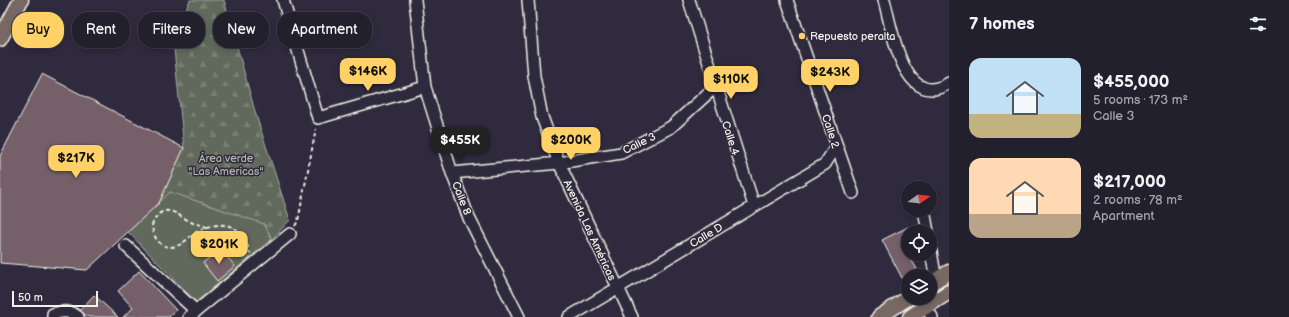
<!DOCTYPE html>
<html lang="en">
<head>
<meta charset="utf-8">
<style>
	:root { --surface:#23202e; --page:#2b2836; --text:#f1f3f6; --muted:#a3a3aa; --line:#403e4a; --accent:#ffd166 }
	body { margin:0; font-family:"Balsamiq Sans",sans-serif; background:var(--page); color:var(--text); height:100vh; display:flex; flex-direction:column; font-size:15px; white-space:nowrap }
	* { box-sizing:border-box; margin:0 }
	p { font-size:13px; color:var(--muted) }
	.icon { flex:none; width:22px; height:22px; fill:none; stroke:currentColor; stroke-width:2; stroke-linecap:round; stroke-linejoin:round }
	.map { position:relative; flex:1; overflow:hidden }
	.side { display:flex; flex-direction:column; background:var(--surface); width:340px }
	.side>* { flex:none }
	.top-card { position:absolute; left:12px; top:12px; width:380px; height:36px; display:flex; gap:8px }
	.needle { width:26px; rotate:76deg }
	.buttons { position:absolute; left:901px; top:181px; display:grid; gap:8px }
	.buttons a { display:grid; place-items:center; width:36px; height:36px; border-radius:50%; background:var(--surface); box-shadow:0 2px 6px #0003,0 0 0 1px var(--line); font-size:20px }
	.scale { position:absolute; left:12px; bottom:10px; width:86px; box-sizing:border-box; padding-left:4px; border:2px solid #f4f1e8; border-top:0; font-size:11px; line-height:14px; white-space:nowrap; color:#f4f1e8; -webkit-text-stroke:3px #2f2a3d; paint-order:stroke }
	.price { position:absolute; translate:-50% -34px; padding:0 9px; border-radius:8px; background:var(--accent); color:#111; font-size:13px; line-height:26px; filter:drop-shadow(0 1px 2px #0008) }
	.price::after { content:''; position:absolute; left:50%; top:24px; width:12px; height:9px; margin-left:-6px; background:inherit; clip-path:polygon(0 0,100% 0,50% 100%) }
	.price.on { background:#222; color:#fff }
	ul { padding:0; list-style:none }
	li { display:flex; align-items:center; gap:12px; height:100px; padding:0 20px }
	li span { display:grid; place-items:center; flex:none; width:112px; height:80px; border-radius:12px; color:#555 }
	li>.icon { margin-inline-start:auto }
	span .icon { width:48px; height:48px; fill:#fffc; stroke-width:1 }
	li b { font-size:17px }
	h2 { display:flex; justify-content:space-between; align-items:center; height:48px; padding:0 20px; font-size:17px }
	.pill { padding:0 14px; border-radius:16px; background:var(--surface); box-shadow:0 2px 6px #0003,0 0 0 1px var(--line); font-size:14px; line-height:36px }
	.pill.on { background:var(--accent); color:#111 }
	main { display:flex; flex:1; min-height:0 }
	.map>svg:first-child { display:block }
</style>
</head>
<body>
<main>
<div class="map">
<svg width="949" height="317" viewBox="0 0 949 317">
	<defs>
		<pattern id="forest-firs" width="22" height="20" patternUnits="userSpaceOnUse"><rect width="22" height="20" fill="#61695c"/><path d="M5 1l3.5 6h-7zM16 11l3.5 6h-7z" fill="#787f73"/></pattern>
	</defs>
	<rect width="100%" height="100%" fill="#2f2a3d"/>
	<filter id="ink" filterUnits="userSpaceOnUse"><feTurbulence type="fractalNoise" baseFrequency=".025" numOctaves="2"/><feDisplacementMap in="SourceGraphic" scale="8" xChannelSelector="R" yChannelSelector="G"/><feConvolveMatrix kernelMatrix="1 2 1 2 8 2 1 2 1" color-interpolation-filters="sRGB"/></filter>
	<g filter="url(#ink)">
		<path fill="url(#forest-firs)" stroke="#aaada2" d="M190,0h34l32,115 34,105 -18,19 -8,-15 -105,-21 25,-55 -11,-109z"/>
		<path fill="#61695c" stroke="#aaada2" d="M170,192l94,32 8,15 -76,63 -68,-70z"/>
		<path fill="#75616b" stroke="#f4f1e8" d="M42,74l142,74 -25,55 -72,67 -87,-7v-107z
			M908,227v27l9,15 -15,9 -20,-38z
			M220,249l15,17 -18,15 -14,-18z
			M139,271l37,39 -7,7h-46l10,-9 -15,-17z
			M94,295l24,22h-30l-4,-3 -4,-4z"/>
		<g fill="none" stroke-linecap="round" stroke-linejoin="round">
			<defs>
				<path id="minor" d="M283,0l35,118 107,-31
					M415,0l10,87 27,86 17,45 50,99
					M528,0l6,76 8,41 17,46 73,154
					M689,0l65,206
					M787,0l66,193
					M884,0c8,28 19,112 65,83
					M452,173l107,-10 62,-10 50,-26 44,-40
					M924,210l4,22
					M126,246l70,65
					M930,246l6,34
					M926,307l6,10
					M53,317v-3c9,-3 17,-4 25,3
					M189,317l101,-83
					M569,317l256,-153 11,-17"/>
				<path id="major" d="M0,39l21,-39
					M930,284l19,-12
					M879,317l29,-19
					M910,317l39,-25"/>
			</defs>
			<use href="#minor" stroke="#f4f1e8" stroke-width="14"/>
			<use href="#major" stroke="#f4f1e8" stroke-width="17"/>
			<path stroke="#f4f1e8" stroke-width="2" stroke-dasharray="4 3" stroke-linecap="butt" d="M295,226l3,-5 18,-92
				M207,228c-3,-4 -9,-3 -14,-5 -16,-8 -30,-24 -41,2 1,16 13,28 29,19 5,-3 10,-8 15,-12 27,-14 47,-8 54,22"/>
			<use href="#minor" stroke="#2f2a3d" stroke-width="11"/>
			<use href="#major" stroke="#776864" stroke-width="14"/>
		</g>
	</g>
	<circle fill="#ffd166" stroke="#2f2a3d" stroke-width="1.5" cx="802" cy="36" r="4"/>
	<g text-anchor="middle" stroke-width="3" stroke-linejoin="round" paint-order="stroke">
		<g font-size="11" fill="#f4f1e8" stroke="#2f2a3d" text-anchor="start">
			<text x="810" y="40">Repuesto peralta</text>
		</g>
		<g font-size="11" fill="#f4f1e8" stroke="#2f2a3d">
			<text transform="translate(831 131) rotate(72)" y="4">Calle 2</text>
			<text transform="translate(731 138) rotate(72)" y="4">Calle 4</text>
			<text transform="translate(639 143) rotate(-26)" y="4">Calle 3</text>
			<text transform="translate(462 198) rotate(69)" y="4">Calle 8</text>
			<text transform="translate(590 230) rotate(65)" y="4">Avenida Las Américas</text>
			<text transform="translate(706 235) rotate(-31)" y="4">Calle D</text>
		</g>
		<g font-size="11" fill="#b2b4a9" stroke="#2f2a3d">
			<text x="226" y="162">Área verde<tspan x="226" dy="13">"Las Americas"</tspan></text>
		</g>
	</g>
</svg>
<div class="buttons">
<a><svg class="needle" viewBox="-14 -14 28 28"><path d="M0-13l5 13h-10z" fill="#e53935"/><path d="M0 13l5-13h-10z" fill="#a3a3aa"/></svg></a>
<a><svg class="icon" aria-label="locate" viewBox="0 0 24 24"><circle cx="12" cy="12" r="6"/><path d="M12 2v4M12 18v4M2 12h4M18 12h4"/></svg></a>
<a><svg class="icon" aria-label="layers" viewBox="0 0 24 24"><path d="M12 4l9 5-9 5-9-5zM3 14l9 5 9-5"/></svg></a>
</div>
<div class="scale">50 m</div>
<b class="price" style="left:368px;top:92px">$146K</b>
<b class="price" style="left:830px;top:93px">$243K</b>
<b class="price" style="left:731px;top:100px">$110K</b>
<b class="price on" style="left:460px;top:161px">$455K</b>
<b class="price" style="left:571px;top:161px">$200K</b>
<b class="price" style="left:76px;top:179px">$217K</b>
<b class="price" style="left:219px;top:265px">$201K</b>
<div class="top-card">
<a class="pill on">Buy</a>
<a class="pill">Rent</a>
<a class="pill">Filters</a>
<a class="pill">New</a>
<a class="pill">Apartment</a>
</div>
</div>
<section class="side">
<h2>7 homes<svg class="icon" aria-label="filters" viewBox="0 0 24 24"><path d="M4 7h16M4 17h16"/><circle cx="9" cy="7" r="2"/><circle cx="15" cy="17" r="2"/></svg></h2>
<ul>
<li><span style="background:linear-gradient(#bfe0f5 70%,#c2b280 0)"><svg class="icon" aria-label="home" viewBox="0 0 24 24"><path d="M3 11l9-7 9 7M6 9v11h12V9"/></svg></span><div><b>$455,000</b><p>5 rooms · 173 m²</p><p>Calle 3</p></div></li>
<li><span style="background:linear-gradient(#ffd9b3 70%,#b9a48a 0)"><svg class="icon" aria-label="home" viewBox="0 0 24 24"><path d="M3 11l9-7 9 7M6 9v11h12V9"/></svg></span><div><b>$217,000</b><p>2 rooms · 78 m²</p><p>Apartment</p></div></li>
</ul>
</section>
</main>
</body>
</html>
